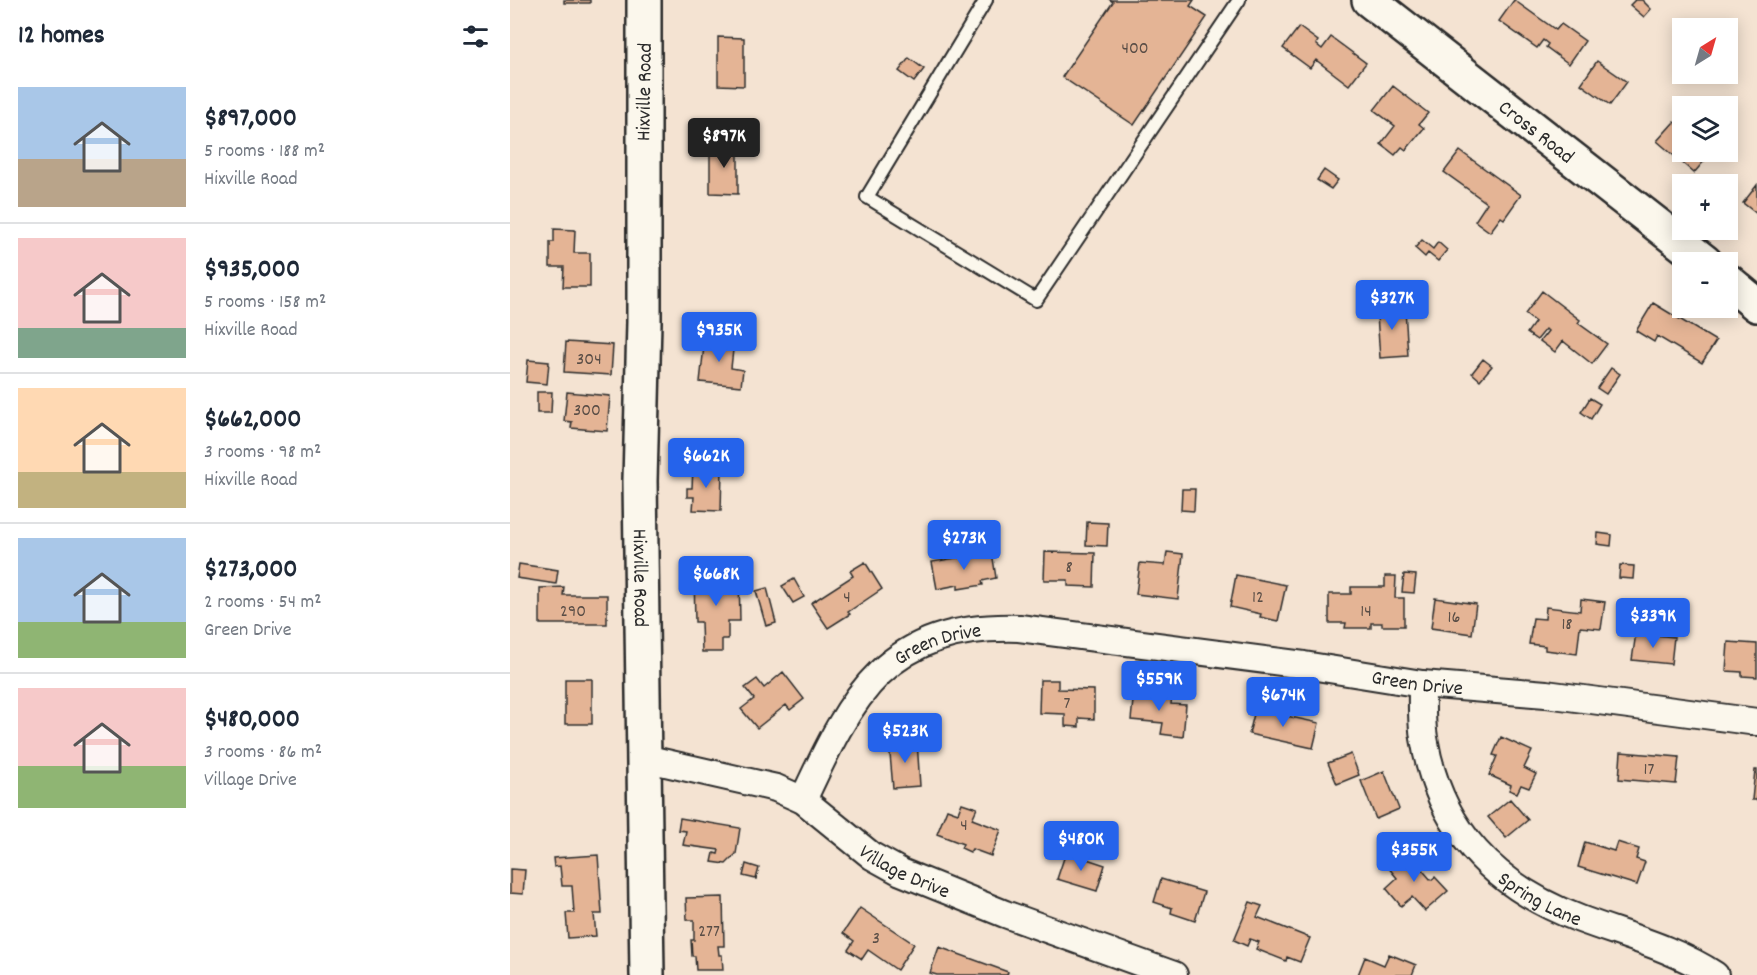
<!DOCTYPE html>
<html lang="en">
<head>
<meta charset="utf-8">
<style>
	:root { --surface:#fff; --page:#f2f2f3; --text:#1f2937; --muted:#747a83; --line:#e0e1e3; --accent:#2563eb }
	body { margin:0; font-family:Dekko,sans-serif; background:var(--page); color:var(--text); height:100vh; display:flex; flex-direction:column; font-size:22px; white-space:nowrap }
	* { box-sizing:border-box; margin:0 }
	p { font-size:20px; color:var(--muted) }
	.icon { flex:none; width:33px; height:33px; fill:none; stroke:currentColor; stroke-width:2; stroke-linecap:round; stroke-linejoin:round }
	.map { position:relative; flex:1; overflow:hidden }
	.side { display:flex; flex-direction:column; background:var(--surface); width:510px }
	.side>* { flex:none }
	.needle { width:39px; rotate:37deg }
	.tools { position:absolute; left:1162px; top:18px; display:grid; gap:12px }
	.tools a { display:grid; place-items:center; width:66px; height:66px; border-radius:0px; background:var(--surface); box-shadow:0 3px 15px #0003; font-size:30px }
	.price { position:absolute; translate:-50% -51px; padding:0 14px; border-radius:6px; background:var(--accent); color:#fff; font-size:20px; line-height:39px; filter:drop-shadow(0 2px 3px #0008) }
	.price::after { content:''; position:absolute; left:50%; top:36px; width:18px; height:14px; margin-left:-9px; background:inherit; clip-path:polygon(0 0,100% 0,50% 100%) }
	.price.active { background:#222; color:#fff }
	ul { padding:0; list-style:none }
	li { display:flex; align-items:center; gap:18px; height:150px; padding:0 18px }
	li+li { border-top:2px solid var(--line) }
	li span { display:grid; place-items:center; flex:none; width:168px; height:120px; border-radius:0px; color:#555 }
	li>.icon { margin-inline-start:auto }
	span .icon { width:72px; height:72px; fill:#fffc; stroke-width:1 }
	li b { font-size:26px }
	h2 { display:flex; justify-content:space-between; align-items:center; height:72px; padding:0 18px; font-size:26px }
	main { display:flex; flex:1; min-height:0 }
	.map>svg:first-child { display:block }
</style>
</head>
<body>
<main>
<section class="side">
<h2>12 homes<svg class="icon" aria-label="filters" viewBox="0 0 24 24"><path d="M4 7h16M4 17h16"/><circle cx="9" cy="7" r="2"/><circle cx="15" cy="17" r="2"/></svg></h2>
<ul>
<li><span style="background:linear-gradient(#a9c7e8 60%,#b9a48a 0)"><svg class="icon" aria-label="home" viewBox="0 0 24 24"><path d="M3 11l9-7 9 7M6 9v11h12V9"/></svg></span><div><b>$897,000</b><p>5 rooms · 188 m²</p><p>Hixville Road</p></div></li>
<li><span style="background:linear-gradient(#f6c9c9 75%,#7fa58c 0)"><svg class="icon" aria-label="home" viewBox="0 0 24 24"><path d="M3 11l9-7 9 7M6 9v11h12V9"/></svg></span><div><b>$935,000</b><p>5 rooms · 158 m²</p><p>Hixville Road</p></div></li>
<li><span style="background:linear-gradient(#ffd9b3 70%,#c2b280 0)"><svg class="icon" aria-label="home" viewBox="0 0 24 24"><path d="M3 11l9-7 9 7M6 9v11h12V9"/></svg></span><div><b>$662,000</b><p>3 rooms · 98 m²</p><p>Hixville Road</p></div></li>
<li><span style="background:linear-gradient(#a9c7e8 70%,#8fb573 0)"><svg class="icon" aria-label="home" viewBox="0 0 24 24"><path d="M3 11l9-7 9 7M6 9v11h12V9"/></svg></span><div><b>$273,000</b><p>2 rooms · 54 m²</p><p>Green Drive</p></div></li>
<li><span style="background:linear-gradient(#f6c9c9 65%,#8fb573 0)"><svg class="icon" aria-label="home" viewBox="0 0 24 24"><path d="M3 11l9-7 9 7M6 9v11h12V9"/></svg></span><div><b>$480,000</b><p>3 rooms · 86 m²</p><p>Village Drive</p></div></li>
</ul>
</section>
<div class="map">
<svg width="1247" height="975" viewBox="0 0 1247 975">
	<rect width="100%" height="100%" fill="#f4e3d2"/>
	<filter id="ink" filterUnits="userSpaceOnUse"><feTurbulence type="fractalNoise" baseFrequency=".0167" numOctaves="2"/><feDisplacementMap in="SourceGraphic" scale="12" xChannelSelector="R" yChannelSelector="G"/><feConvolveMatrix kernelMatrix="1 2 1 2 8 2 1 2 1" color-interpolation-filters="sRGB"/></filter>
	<g filter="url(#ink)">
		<path fill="#e4b495" stroke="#2b2b2b" stroke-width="1.5" d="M54,0h26v3h-26z
			M600,0h84l-4,6 17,11 -73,108 -72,-48 51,-75z
			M1004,0l42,30 5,-6 24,17 -16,23 -23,-17 2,-3 -5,-4 -6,8 -38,-27z
			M1125,0h7l9,9 -7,8 -14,-12z
			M789,27l19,14 -2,3 6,5 9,-12 35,26 -17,22 -33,-25 -6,8 -27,-20z
			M208,37l26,1v48l-26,-1z
			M399,58l15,11 -10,13 -15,-11z
			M1087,61l30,21 -17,23 -29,-21z
			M883,86l35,27 -9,11 5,4 -18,22 -4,-3 -7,8 -14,-11 14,-18 -21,-16z
			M1164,122l9,7v23l28,1 -17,20 -37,-32z
			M200,144h28v50l-28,-1z
			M950,151l61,44 -17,24 -3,-2 -11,15 -15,-11 12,-18 -43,-31z
			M814,170l14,10 -7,9 -14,-9z
			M1247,185v29l-14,-11z
			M44,229l21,1 -1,23h16v34h-27l1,-20h-14v-25h4z
			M912,240l11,9 5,-7 9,8 -9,11 -10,-8 -3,4 -10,-9z
			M1032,291l38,29 -2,3 29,21 -15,20 -29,-23 -8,11 -15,-11 8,-10 -2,-2 -9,11 -10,-7 8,-11 -10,-8z
			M880,300l1,10 14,-1 3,47 -28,2 -4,-57z
			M1143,303l63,38 -14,22 -45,-27 -3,6 -18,-11z
			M195,337l29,4 -3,27 12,2 -2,16 -41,-4z
			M56,342l47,3 -2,30 -47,-3z
			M973,359l9,7 -12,14 -8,-7z
			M18,360l21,2 -2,22 -21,-2z
			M1101,368l9,6 -14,20 -9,-6z
			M27,392h15l-1,21h-14z
			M57,392l43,4 -3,35 -36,-3 1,-6 -8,-1z
			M1080,398l10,6 -9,15 -10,-7z
			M183,468l29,1 -1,42 -28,-1 1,-13h-7v-9h5z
			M672,489h13l-1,22 -13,-1z
			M577,522l21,1 -1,23 -21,-1z
			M1088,533l14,2 -1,11 -14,-2z
			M482,552l4,26 -14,3 1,4 -25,4v-4l-21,4 -5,-27z
			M535,552l50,1 -1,34 -26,-1v-6h-24z
			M657,552l16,2 -5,45 -42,-5 4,-31 25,2z
			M355,562l17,27 -34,23 2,2 -22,14 -17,-25 42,-27 -3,-5z
			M9,564l39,6 -2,14 -39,-6z
			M1110,565l14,1 -1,13 -14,-1z
			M184,574h45l1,47h-12v18h-6v13h-20l-1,-30h-6z
			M894,574l12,1 -2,18 -12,-1z
			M726,575l50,10 -8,36 -18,-4 1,-3 -31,-7z
			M875,576h11l-1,22h9v28h-22v-3h-11v5h-26l1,-5h-17v-29h22v-7h34z
			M284,579l10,18 -11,6 -11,-17z
			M54,587l-1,8h44v29h-67v-36z
			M257,588l9,35 -10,3 -10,-35z
			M925,598l41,6 -4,30 -41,-6z
			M1071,599l24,3 -4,27 -21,-2 -3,27 -32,-4v-4l-16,-2 4,-26 12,1 1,-12 34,4z
			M1126,633l38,4 -3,27 -39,-4z
			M1218,642l29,2v33l-15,-1v-4l-16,-1z
			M273,672l21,27 -14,11 -4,-5 -29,23 -16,-19 13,-10 -9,-11 12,-9 7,9z
			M55,679h27v45h-27z
			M530,680h18v9l36,1v29l-15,-1v9l-14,-1v-12l-26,-1z
			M637,689l10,1v4l15,2 -1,8 15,1 -3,32 -22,-3 2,-11 -32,-3 3,-29 13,2z
			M746,706l22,5 -1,3 42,9 -6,25 -64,-14z
			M991,737l31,14 -8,17 12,6 -7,14 -8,-3 -4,8 -8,-3 2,-5 -22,-10 8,-19 -4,-1z
			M407,741l3,45 -27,2 -4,-45z
			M1111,752l58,5 -3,27 -57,-5z
			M841,754l8,21 -22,9 -9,-21z
			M1245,770h2v30h-5z
			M874,771l15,38 -23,10 -15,-38z
			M1000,799l18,21 -22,18 -18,-21z
			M452,803l15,5 -5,11 29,11 -10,26 -19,-7 -2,3 -9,-4 2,-4 -26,-10 10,-25 11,4z
			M170,818l60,10 -4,26 -10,10 -14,-2 2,-9 4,1 1,-4 -36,-5 3,-14 -8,-1z
			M1075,842l29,9 3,-9 22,7 -3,10 9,3 -8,23 -59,-18z
			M896,851l25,29 4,-3 13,14 -23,20 -13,-14 -11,9 -15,-18 11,-10 -9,-11z
			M556,852l39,13 -8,26 -40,-12z
			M88,855l4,59h-8l2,22 -28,2 -2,-25h8l-2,-27h-10l-2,-20 -6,1 -1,-9z
			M236,864l13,4 -3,11 -13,-3z
			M0,869l15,1 -2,24 -13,-1z
			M651,879l43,13 -9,29 -24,-8 1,-5 -18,-6z
			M213,897l1,49h-6l1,9h3l1,15h-27l-1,-14h-3l-1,-16h3v-20h-7l-1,-22z
			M740,902l12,4 -5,11 53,21 -10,24 -13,-5 -1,4 -30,-12 3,-7 -9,-3 -3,7 -13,-6z
			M350,908l54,36 -17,26 -29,-20 -6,9 -14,-9 6,-9 -11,-8z
			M429,947l69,25 -1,3h-70l-7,-2z
			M879,954l27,11 -4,10h-54l7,-18 19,8z"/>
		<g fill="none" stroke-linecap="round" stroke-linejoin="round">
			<defs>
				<path id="lane" d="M476,0l-119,197 169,103 203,-300"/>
				<g id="street">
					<path id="s1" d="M912,684c0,18 -1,36 2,54 15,92 71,149 156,181 45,17 94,29 135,56"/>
					<path id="s2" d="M134,758l132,30 27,12 69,56 29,16 104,42 169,61"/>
					<path id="s3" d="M293,800c49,-106 84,-176 216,-172l285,37 118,19 124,10 211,28"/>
				</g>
				<g id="secondary">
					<path id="s4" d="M134,0v322l-4,159 7,494"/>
					<path id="s5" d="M859,0l336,262"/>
					<path d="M1218,281l29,24"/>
				</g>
			</defs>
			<use href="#lane" stroke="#2b2b2b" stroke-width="16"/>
			<use href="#street" stroke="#2b2b2b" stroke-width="30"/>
			<use href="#secondary" stroke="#2b2b2b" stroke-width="38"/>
			<use href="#lane" stroke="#fbf7ec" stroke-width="12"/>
			<use href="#street" stroke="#fbf7ec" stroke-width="26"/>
			<use href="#secondary" stroke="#fbf7ec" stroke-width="33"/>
		</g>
	</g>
	<g text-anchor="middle" stroke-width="6" stroke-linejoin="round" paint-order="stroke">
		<g font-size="18" fill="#594d46">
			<text x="625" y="53">400</text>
			<text x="79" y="364">304</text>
			<text x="77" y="415">300</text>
			<text x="559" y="572">8</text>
			<text x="337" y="602">4</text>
			<text x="748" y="602">12</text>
			<text x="63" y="616">290</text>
			<text x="856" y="616">14</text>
			<text x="944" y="622">16</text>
			<text x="1057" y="629">18</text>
			<text x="557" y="708">7</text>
			<text x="1139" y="774">17</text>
			<text x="454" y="830">4</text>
			<text x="199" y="936">277</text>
			<text x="366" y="943">3</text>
		</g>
		<g font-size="21" fill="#2b2b2b" stroke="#fbf7ec">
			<text transform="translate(133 92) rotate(-89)" y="7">Hixville Road</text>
			<text dy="7" stroke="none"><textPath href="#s5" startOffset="213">Cross Road</textPath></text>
			<text dy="7" stroke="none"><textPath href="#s4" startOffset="578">Hixville Road</textPath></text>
			<text dy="7" stroke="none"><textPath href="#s3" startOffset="216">Green Drive</textPath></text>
			<text dy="7" stroke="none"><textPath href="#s3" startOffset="702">Green Drive</textPath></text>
			<text dy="7" stroke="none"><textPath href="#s2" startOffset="290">Village Drive</textPath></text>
			<text dy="7" stroke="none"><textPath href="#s1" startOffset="261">Spring Lane</textPath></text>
		</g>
	</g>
</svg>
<div class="tools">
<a><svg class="needle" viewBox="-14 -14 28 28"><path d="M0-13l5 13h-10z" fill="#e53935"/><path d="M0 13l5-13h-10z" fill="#747a83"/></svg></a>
<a><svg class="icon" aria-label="layers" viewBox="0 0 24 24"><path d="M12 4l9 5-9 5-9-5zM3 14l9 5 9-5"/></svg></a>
<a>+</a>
<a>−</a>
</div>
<b class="price active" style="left:214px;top:169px">$897K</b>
<b class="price" style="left:882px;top:331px">$327K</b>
<b class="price" style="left:209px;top:363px">$935K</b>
<b class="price" style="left:196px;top:489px">$662K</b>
<b class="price" style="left:454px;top:571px">$273K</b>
<b class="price" style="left:206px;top:607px">$668K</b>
<b class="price" style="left:1143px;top:649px">$339K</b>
<b class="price" style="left:649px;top:712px">$559K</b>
<b class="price" style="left:773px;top:728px">$674K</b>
<b class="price" style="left:395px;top:764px">$523K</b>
<b class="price" style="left:571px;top:872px">$480K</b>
<b class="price" style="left:904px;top:883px">$355K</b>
</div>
</main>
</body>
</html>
